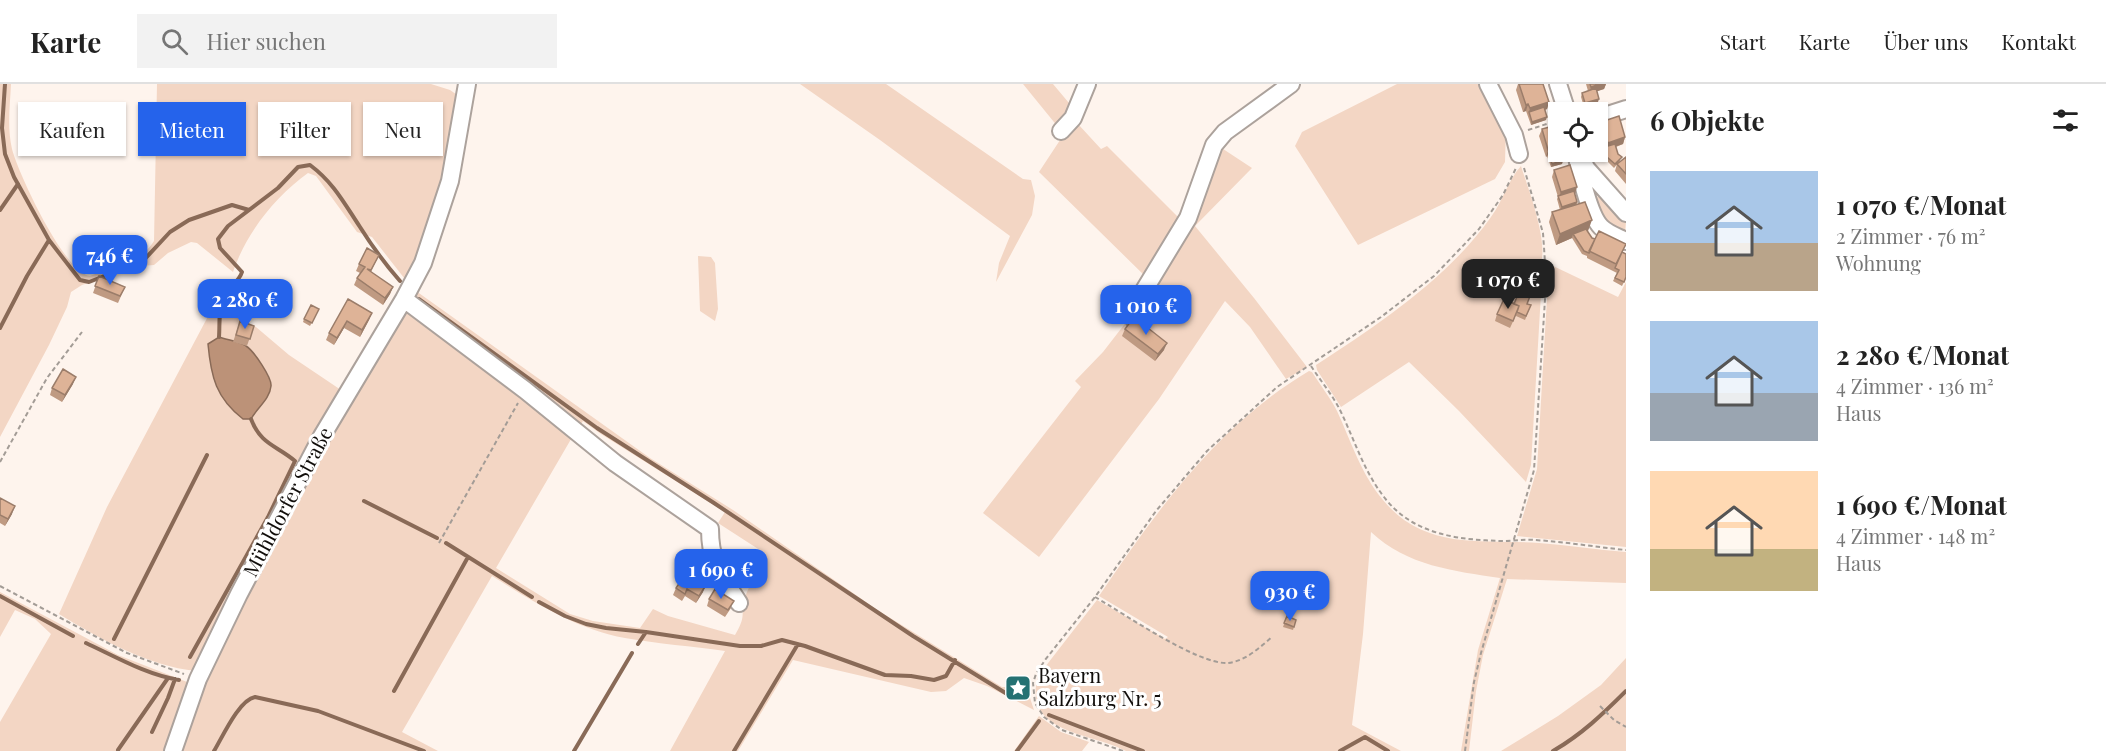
<!DOCTYPE html>
<html lang="de">
<head>
<meta charset="utf-8">
<style>
	:root { --surface:#fff; --page:#f2f2f2; --text:#222; --muted:#767676; --line:#e0e0e0; --accent:#2563eb }
	body { margin:0; font-family:"Playfair Display",serif; background:var(--page); color:var(--text); height:100vh; display:flex; flex-direction:column; font-size:22px; white-space:nowrap }
	* { box-sizing:border-box; margin:0 }
	p { font-size:20px; color:var(--muted) }
	.icon { flex:none; width:33px; height:33px; fill:none; stroke:currentColor; stroke-width:2; stroke-linecap:round; stroke-linejoin:round }
	.map { position:relative; flex:1; overflow:hidden }
	.sheet { display:flex; flex-direction:column; background:var(--surface); width:480px }
	.sheet>* { flex:none }
	.top-card { position:absolute; left:18px; top:18px; width:570px; height:54px; display:flex; gap:12px }
	.buttons { position:absolute; left:1548px; top:18px; display:grid; gap:12px }
	.buttons a { display:grid; place-items:center; width:60px; height:60px; border-radius:0px; background:var(--surface); box-shadow:0 2px 4px #0004; font-size:30px }
	.price { position:absolute; translate:-50% -51px; padding:0 14px; border-radius:12px; background:var(--accent); color:#fff; font-size:20px; line-height:39px; filter:drop-shadow(0 2px 3px #0008) }
	.price::after { content:''; position:absolute; left:50%; top:36px; width:18px; height:14px; margin-left:-9px; background:inherit; clip-path:polygon(0 0,100% 0,50% 100%) }
	.price.active { background:#222; color:#fff }
	ul { padding:0; list-style:none }
	li { display:flex; align-items:center; gap:18px; height:150px; padding:0 24px }
	li span { display:grid; place-items:center; flex:none; width:168px; height:120px; border-radius:0px; color:#555 }
	li>.icon { margin-inline-start:auto }
	span .icon { width:72px; height:72px; fill:#fffc; stroke-width:1 }
	li b { font-size:26px }
	h2 { display:flex; justify-content:space-between; align-items:center; height:72px; padding:0 24px; font-size:26px }
	.chip { padding:0 21px; border-radius:0px; background:var(--surface); box-shadow:0 2px 4px #0004; font-size:21px; line-height:54px }
	.chip.active { background:var(--accent); color:#fff }
	header { display:flex; align-items:center; gap:36px; box-sizing:border-box; height:84px; padding:0 30px; background:var(--surface); border-bottom:2px solid var(--line) }
	header strong { font-size:28px }
	nav { display:flex; gap:33px; margin-inline-start:auto; font-size:21px }
	.search { width:420px; height:54px; background:var(--page); display:flex; align-items:center; gap:15px; box-sizing:border-box; padding:0 21px; border-radius:0px; color:var(--muted); font-size:22px }
	main { display:flex; flex:1; min-height:0 }
	.map>svg:first-child { display:block }
</style>
</head>
<body>
<header>
<strong>Karte</strong>
<div class="search"><svg class="icon" aria-label="search" viewBox="0 0 24 24"><circle cx="10" cy="10" r="6"/><path d="M15 15l6 6"/></svg>Hier suchen</div>
<nav><a>Start</a><a>Karte</a><a>Über uns</a><a>Kontakt</a></nav>
</header>
<main>
<div class="map">
<svg width="1626" height="667" viewBox="0 0 1626 667">
	<rect width="100%" height="100%" fill="#fef4ed"/>
	<path fill="#f3d6c4" fill-rule="evenodd" d="M0,0h11c-1,22 -4,43 1,65 6,24 53,125 78,127 25,-10 49,-11 64,-35l3,-157h274l19,6 10,7 -15,82 -37,104 -36,-46 -15,-5 -41,-56 -8,-3c-33,24 -62,60 -75,99l-36,-29 -6,-1 -23,11 -14,12 -13,1 -59,19 -11,7 -4,15 -18,38 -49,92z
		M800,0h86l137,95 8,1 4,16 -3,19 -36,67 3,-19 11,-27 -130,-96z
		M1023,0h30l21,25 -16,18z
		M1397,0h86l23,43 -1,35 -10,17 -137,66 -63,-99 7,-14z
		M1078,40l23,25 6,-3 75,75 -34,58 -109,-107 27,-41z
		M1217,61l35,23 -57,58 59,72 53,69 -21,12 -36,-52 -25,-26 -66,98 -120,158 -56,-44 98,-126 -6,-6 28,-29 24,-31z
		M1521,82c7,22 27,75 20,96 -1,4 -5,8 -8,11l9,3 -11,189 -5,17 -67,-71 -50,-49 -68,45 -24,-37 -1,-5c63,-41 131,-86 175,-148 12,-16 17,-37 30,-51z
		M1598,112l7,2 21,24 -1,10 -21,-7 -9,-24z
		M698,172l13,1 4,6 3,46 -3,12 -15,-10z
		M1549,180l69,33 8,-15v265l-109,-11 20,-67z
		M416,207l234,167 83,52 146,101 123,76h3l3,-7 6,-2 2,3 13,6 1,11 4,12 -47,-24 -23,-8 -18,13 -15,1 -138,-32 -55,91h-68l55,-100c-33,-5 -67,-7 -100,-13 -49,-9 -91,-36 -133,-62l-90,156 36,19h-257c8,-23 15,-46 25,-69 54,-130 128,-252 200,-373l168,125 -78,134 74,46 23,7 47,7 13,-19 15,7 67,19c12,-20 5,-19 10,-37 4,-16 18,-28 21,-44l-48,-31 7,-11 -124,-78 -18,-13 -6,10 -165,-131z
		M214,221l42,22 33,28 52,35 -145,281c-48,-5 -96,-32 -137,-57l48,-107zM238,245l13,5 -4,12 22,30 -2,22 -11,12 -5,9h-8c-27,-21 -32,-42 -35,-74l11,-8 14,5z
		M1309,287l3,1c8,13 18,25 25,39 14,30 24,63 46,89 42,51 98,39 156,43 29,2 58,7 87,9v31l-119,-4 -24,76 -7,36 -7,60h-8l17,-101 22,-72c-46,-7 -93,-12 -129,-46l-8,102 -11,91 49,26h-275c-36,-19 -104,-17 -88,-75l59,-76 68,39 3,-2 -69,-41c58,-86 119,-171 210,-225z
		M0,508l118,63 69,27 1,3 -22,66h-166v-29l51,-88 -16,-15 -20,-9 -15,27z
		M1626,574v93h-125l57,-35 43,-31z
		M1039,632l22,16 28,10 -7,9h-68z"/>
	<path fill="#bc9278" stroke="#896a57" stroke-width="1.5" d="M219,253c8,3 20,4 27,9 8,5 26,32 25,40 -1,13 -14,22 -20,33h-8c-27,-21 -32,-42 -35,-75z"/>
	<g fill="none" stroke-linecap="round" stroke-linejoin="round">
		<path stroke="#896a57" stroke-width="4" d="M5,0l-3,44 3,26 9,23 35,63 31,40 9,2 54,-21 27,-29 19,-12 43,-15 17,5
			M0,126l18,-26
			M419,215l178,129 117,75 199,133 99,61
			M0,244l27,-52 22,-36
			M219,253c1,-13 -1,-29 5,-41 5,-9 15,-14 18,-24l-22,-24 -2,-9 10,-13 50,-38 20,-21 12,-2c24,18 34,38 50,62 12,19 25,37 40,54
			M364,417l73,37
			M446,459l86,54
			M0,512l73,40
			M539,518l26,14 21,8 20,4 40,4 94,14h21l21,-6 23,6 80,29 26,1 23,4 12,-4 9,-16
			M114,555l93,-184
			M86,559c30,14 61,32 93,37
			M638,560l8,-12
			M190,573l78,-140 27,-56c-19,-16 -34,-16 -44,-42
			M394,607l74,-134
			M1049,631l94,36
			M152,648l16,-34 7,-19
			M118,666l50,-72
			M214,667c9,-15 25,-51 41,-54l63,14 106,40
			M574,667l58,-98
			M734,667l64,-107
			M1017,667l22,-30
			M1340,667l25,-14 23,14
			M1553,667c28,-16 50,-37 73,-60"/>
		<defs>
			<path id="minor" d="M1488,0l26,51 5,19
				M1558,0l9,28
				M1598,34l28,-9
				M1061,47l12,-13 14,-34
				M1576,68c3,18 13,63 25,75 7,7 17,10 25,14
				M1582,74l4,10 40,45
				M404,215l121,91 90,73 95,66c0,34 11,46 29,74
				M1135,237l5,-24 48,-79 26,-73 11,-13 66,-48
				M173,667l25,-72 41,-85 83,-158 82,-137 19,-36 27,-82 17,-97"/>
		</defs>
		<use href="#minor" stroke="#aca29c" stroke-width="20"/>
		<path stroke="#a39c96" stroke-width="2" stroke-dasharray="4.5 3" stroke-linecap="butt" d="M1528,46l28,-9
			M1524,84l19,65 2,29 -11,18
			M1311,282c9,14 20,27 28,42 15,30 24,62 45,89 29,38 75,43 119,44 11,0 22,-2 32,-1 31,2 61,7 91,10
			M0,378l47,-84 35,-46
			M439,459l79,-140
			M0,502l127,67 57,21
			M1095,513c28,16 103,68 133,66 18,-2 32,-16 44,-26
			M1600,622l14,14 12,7
			M1123,667l-61,-21 -18,-13 -9,-14 -2,-20 3,-9 9,-14 50,-63 61,-86 51,-60 70,-64 104,-70 53,-41 45,-47 24,-34 13,-27
			M1465,667l9,-69 7,-29 53,-183 12,-186 -1,-22"/>
		<use href="#minor" stroke="#fff" stroke-width="16"/>
	</g>
	<path fill="#bf9a82" d="M1518,0h25l6,18 -2,7 -2,1 1,10 -15,5 -5,-14 -3,1 -7,-22z
		M1586,0h20l-2,5 -7,2 1,11 -14,5 -3,-10 1,-4 6,-2z
		M1601,38l24,15 -2,7 -7,3 4,14 -6,7 -8,-8 -3,-9 2,-4 -6,-18z
		M1542,45l16,23 5,8 -1,4 -11,3 -4,-11 -1,1 -7,-21z
		M1626,73v27l-11,-13 2,-7z
		M1554,86l20,24 3,8 -1,3 12,26h-1l5,7 31,15 3,25 -4,8 -9,-5 4,-8 -30,-15v-2l-5,-2 -10,-16 -16,7 -7,-23 3,-10 8,-2 -3,-11 1,-2 -6,-20z
		M379,171l-8,17 22,15 -3,7 -7,11 -29,-20 3,-7 3,-5 -4,-2 3,-7z
		M99,192l26,11 -7,16 -25,-10z
		M234,205l9,3 -6,16 -9,-3z
		M348,215l24,14 -3,7 -9,17 -16,-9 -10,17 -8,-5 3,-7z
		M1514,220h13l4,1 -6,15 -9,-4v-1l-6,13 -15,-7 2,-7z
		M319,225l-9,17 -7,-4 1,-3z
		M240,237l14,5 -7,20 -14,-4z
		M1125,245l39,21 -9,11 -33,-25z
		M73,300l-11,18 -12,-7 2,-7z
		M0,414l12,16 -7,12 -5,-3z
		M676,504l27,4 -7,11 -11,-7 -3,5 -9,-6z
		M709,515l22,9 -6,9 -18,-11z
		M1287,532l9,4 -3,10 -10,-3z"/>
	<path fill="#9b7d6a" d="M1600,0h6l-2,5 -15,5 2,-7z
		M1599,15l-1,3 -14,5 1,-4z
		M1549,18l-2,7 -17,6 -1,-3 1,-4z
		M1528,20l-2,7 -3,1 3,-7z
		M1547,33l-1,3 -15,5 1,-3z
		M1625,53l-2,7 -18,6 3,-7z
		M1558,63v5l-9,1 -2,3 -1,1 2,-7z
		M1563,76l-1,4 -11,3 1,-3z
		M1577,103l-2,7 -17,5 3,-7z
		M1577,118l-1,4 -16,4 2,-3z
		M1592,136l-4,11 -13,6 -2,-3 -1,4 -16,7 4,-11z
		M393,203l-3,7 -7,11 2,-7z
		M372,229l-3,7 -9,17 2,-7z
		M347,237l-3,7 -10,17 3,-7z
		M1167,259l-3,7 -9,11 3,-7z
		M76,293l-3,7 -11,18 3,-7z
		M15,422l-3,8 -7,12 3,-7z
		M706,501l-3,7 -7,11 3,-7z"/>
	<path fill="#deb397" stroke="#9b7d6a" stroke-width="1.5" d="M1519,0h24l6,18 -19,6 -2,-4 -2,1z
		M1590,0h10l-9,3z
		M1596,4l3,11 -14,4 -3,-10z
		M1544,23l3,10 -15,5 -3,-10z
		M1619,32l6,21 -17,6 -7,-21z
		M1557,41l1,4v18l-10,3 -6,-21z
		M1615,60l3,10 4,3 -7,7 -8,-7 -3,-10z
		M1558,66v2h3l2,8 -11,4 -3,-11z
		M1626,73v17l-9,-10z
		M1570,81l7,22 -16,5 -7,-22z
		M1574,107l3,11 -15,5 -4,-11z
		M1585,118l7,18 -32,14 -8,-22z
		M1586,145l6,9 3,1 -6,14 -5,-2 -11,-17z
		M1599,147l27,13 -10,20 -27,-13z
		M367,164l12,7 -8,15 -4,-1 26,18 -8,11 -28,-20 8,-11 -6,-3z
		M1622,168l4,2v23l-2,5 -9,-4 4,-8 -4,-2z
		M99,192l26,11 -5,9 -25,-10z
		M234,205l9,3 -5,13 -9,-4z
		M1519,208l11,4 -3,8 4,1 -5,11 -9,-4 2,-6 -5,-2z
		M348,215l24,14 -10,17 -15,-9 -10,17 -8,-5z
		M1504,215l15,7 -6,15 -16,-7z
		M311,221l8,4 -7,14 -8,-4z
		M1134,233l33,26 -9,11 -33,-25z
		M240,237l14,5 -4,13 -14,-4z
		M63,285l13,8 -11,18 -13,-7z
		M0,414l15,8 -7,13 -8,-4z
		M686,489l20,12 -7,11 -12,-7 -2,5 -9,-6z
		M715,505l19,12 -6,9 -19,-11z
		M1287,532l9,4 -2,7 -10,-4z"/>
	<defs>
		<symbol id="sight-square" viewBox="-11 -11 22 22"><rect x="-9" y="-9" width="18" height="18" rx="4" fill="#257172" stroke="#fff"/><path d="M0-6L1.8-2.2L6-1.7L2.9 1.2L3.7 5.4L0 3.3L-3.7 5.4L-2.9 1.2L-6-1.7L-1.8-2.2Z" fill="#fff"/></symbol>
	</defs>
	<g fill-rule="evenodd">
		<use href="#sight-square" x="1003" y="589" width="30" height="30"/>
	</g>
	<g text-anchor="middle" stroke-width="6" stroke-linejoin="round" paint-order="stroke">
		<g font-size="20" fill="#110e0b" stroke="#fff">
			<text transform="translate(288 418) rotate(-62)" y="7">Mühldorfer Straße</text>
		</g>
		<g font-size="20" fill="#110e0b" stroke="#fff" text-anchor="start">
			<text x="1038" y="599">Bayern<tspan x="1038" dy="23">Salzburg Nr. 5</tspan></text>
		</g>
	</g>
</svg>
<div class="buttons">
<a><svg class="icon" aria-label="locate" viewBox="0 0 24 24"><circle cx="12" cy="12" r="6"/><path d="M12 2v4M12 18v4M2 12h4M18 12h4"/></svg></a>
</div>
<b class="price" style="left:110px;top:202px">746 €</b>
<b class="price active" style="left:1508px;top:226px">1 070 €</b>
<b class="price" style="left:245px;top:246px">2 280 €</b>
<b class="price" style="left:1146px;top:252px">1 010 €</b>
<b class="price" style="left:721px;top:516px">1 690 €</b>
<b class="price" style="left:1290px;top:538px">930 €</b>
<div class="top-card">
<a class="chip">Kaufen</a>
<a class="chip active">Mieten</a>
<a class="chip">Filter</a>
<a class="chip">Neu</a>
</div>
</div>
<section class="sheet">
<h2>6 Objekte<svg class="icon" aria-label="filters" viewBox="0 0 24 24"><path d="M4 7h16M4 17h16"/><circle cx="9" cy="7" r="2"/><circle cx="15" cy="17" r="2"/></svg></h2>
<ul>
<li><span style="background:linear-gradient(#a9c7e8 60%,#b9a48a 0)"><svg class="icon" aria-label="home" viewBox="0 0 24 24"><path d="M3 11l9-7 9 7M6 9v11h12V9"/></svg></span><div><b>1 070 €/Monat</b><p>2 Zimmer · 76 m²</p><p>Wohnung</p></div></li>
<li><span style="background:linear-gradient(#a9c7e8 60%,#9aa5b1 0)"><svg class="icon" aria-label="home" viewBox="0 0 24 24"><path d="M3 11l9-7 9 7M6 9v11h12V9"/></svg></span><div><b>2 280 €/Monat</b><p>4 Zimmer · 136 m²</p><p>Haus</p></div></li>
<li><span style="background:linear-gradient(#ffd9b3 65%,#c2b280 0)"><svg class="icon" aria-label="home" viewBox="0 0 24 24"><path d="M3 11l9-7 9 7M6 9v11h12V9"/></svg></span><div><b>1 690 €/Monat</b><p>4 Zimmer · 148 m²</p><p>Haus</p></div></li>
</ul>
</section>
</main>
</body>
</html>
